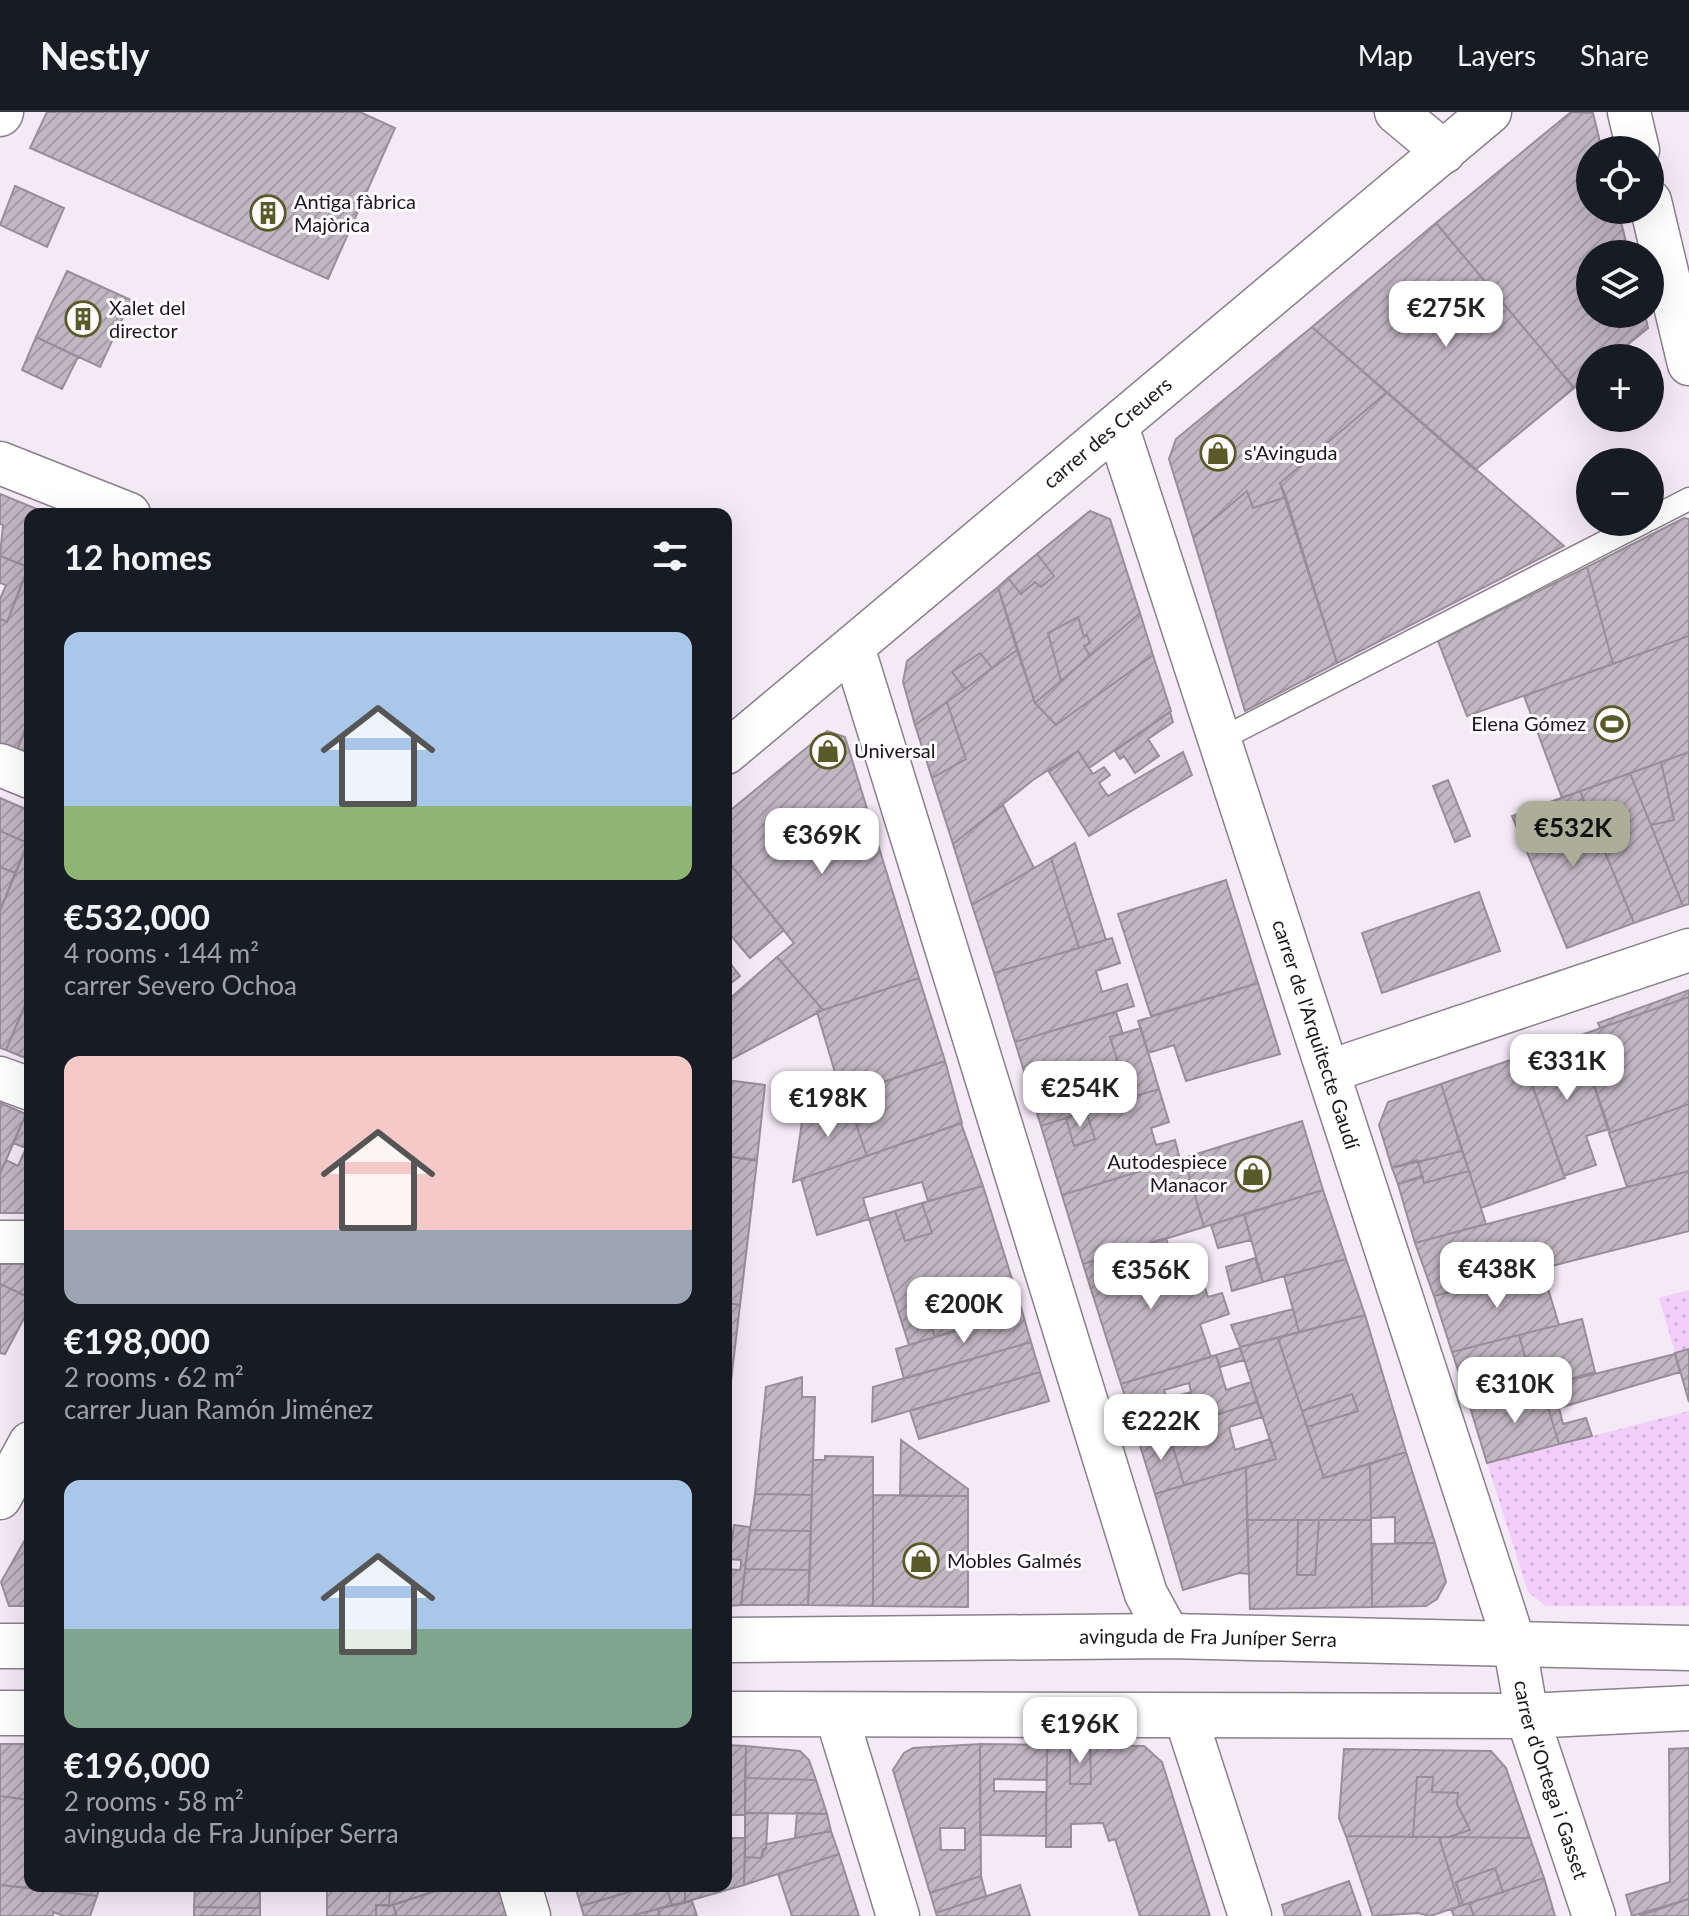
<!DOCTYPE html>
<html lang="en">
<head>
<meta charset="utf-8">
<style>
	:root { --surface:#171b24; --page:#242831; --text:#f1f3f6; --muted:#9ea1a6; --line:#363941; --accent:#acae99 }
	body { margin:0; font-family:Lato,sans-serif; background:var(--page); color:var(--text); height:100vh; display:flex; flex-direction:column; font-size:30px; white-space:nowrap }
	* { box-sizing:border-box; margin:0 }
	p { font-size:26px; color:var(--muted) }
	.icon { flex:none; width:44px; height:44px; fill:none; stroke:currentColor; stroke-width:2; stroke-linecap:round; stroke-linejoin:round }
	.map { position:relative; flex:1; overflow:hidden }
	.sheet { position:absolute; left:24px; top:396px; width:708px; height:1384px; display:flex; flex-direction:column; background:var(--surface); border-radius:16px; box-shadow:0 8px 32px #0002 }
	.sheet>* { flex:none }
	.buttons { position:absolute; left:1576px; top:24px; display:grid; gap:16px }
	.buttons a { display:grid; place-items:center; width:88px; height:88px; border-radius:50%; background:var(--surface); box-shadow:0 8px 32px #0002; font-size:40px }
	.price { position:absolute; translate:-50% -68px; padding:0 18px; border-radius:16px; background:#fff; color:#222; font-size:26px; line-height:52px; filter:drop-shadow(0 2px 4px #0008) }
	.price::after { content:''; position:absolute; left:50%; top:48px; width:24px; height:18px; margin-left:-12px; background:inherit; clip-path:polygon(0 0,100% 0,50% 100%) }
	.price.on { background:var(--accent); color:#111 }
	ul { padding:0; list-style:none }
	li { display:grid; align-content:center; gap:16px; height:424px; padding:0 40px }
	li span { display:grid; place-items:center; height:248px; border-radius:16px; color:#555 }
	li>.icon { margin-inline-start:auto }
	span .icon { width:144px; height:144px; fill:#fffc; stroke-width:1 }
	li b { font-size:34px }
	h2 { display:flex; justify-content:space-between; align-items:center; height:96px; padding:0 40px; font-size:34px }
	header { display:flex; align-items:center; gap:48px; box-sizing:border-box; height:112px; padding:0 40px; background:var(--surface); border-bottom:2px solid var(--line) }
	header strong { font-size:38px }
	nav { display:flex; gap:44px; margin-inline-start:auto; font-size:28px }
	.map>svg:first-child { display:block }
</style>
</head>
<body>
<header>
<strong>Nestly</strong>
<nav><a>Map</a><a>Layers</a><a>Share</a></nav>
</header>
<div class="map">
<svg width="1689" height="1804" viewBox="0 0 1689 1804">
	<defs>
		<pattern id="grass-dots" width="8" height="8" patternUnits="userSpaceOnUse" patternTransform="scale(2)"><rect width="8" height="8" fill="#f3cefb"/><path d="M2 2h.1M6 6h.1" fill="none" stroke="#d0b0d7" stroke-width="1.8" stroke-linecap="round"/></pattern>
		<pattern id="building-hatch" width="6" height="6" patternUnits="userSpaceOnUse" patternTransform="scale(2)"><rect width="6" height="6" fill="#c1b7c2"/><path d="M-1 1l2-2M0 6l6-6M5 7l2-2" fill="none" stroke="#a59da6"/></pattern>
	</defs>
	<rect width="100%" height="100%" fill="#f4eaf6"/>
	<path fill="url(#grass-dots)" d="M1689,1178v59l-14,4 -16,-55z
		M1689,1299v195h-143l-18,-14 -41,-129z"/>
	<path fill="url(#building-hatch)" stroke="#978e98" stroke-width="2" fill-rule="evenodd" d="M47,0h313l35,16 -67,151 -298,-131z
		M1571,0l22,1 9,37h-12v60h28l11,44h-39v60h55l3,14 -37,30h-21v17l-16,13 -138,-165z
		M15,74l49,22 -17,39 -47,-22z
		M1436,111l138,165 -99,82 -163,-143z
		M67,159l64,29 -31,67 -64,-30z
		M1312,215l75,65 -107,91 6,14 -33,11 -6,-17 -54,46 -24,-78 7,-20z
		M36,225l42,20 -16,32 -40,-19z
		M1387,280l177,154 -227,117 -57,-180z
		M1247,379l6,17 33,-11 51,166 -92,48 -52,-174z
		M0,382l49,20h-19l-2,53 -28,-11 3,-31 -3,-1z
		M1090,399l20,8 30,94 -50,43 -6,-10 6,-3 -3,-8 -3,2 -6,-20 -30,16 13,48 -26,22 -37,-116 10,-9 13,16 14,-12 6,5 13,-11 -17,-22z
		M1684,406l5,1v117l-76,28 -26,-97z
		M1037,442l17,22 -13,11 -6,-5 -14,12 -13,-16z
		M0,444l28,11 -21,55 -7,-3v-20l6,-14 -6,-2z
		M30,452v153l-13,33 -17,-7v-124l7,3z
		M1587,455l26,97 -146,52 -29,-75z
		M998,475l19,63 -25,18 -12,-15 -28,19 13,17 -50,36 -12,-43 4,-21z
		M1140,501l13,42 -97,70 -21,-22z
		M1078,505l6,20 3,-2 3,8 -6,3 6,10 -29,25 -13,-48z
		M1689,524v116l-127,46 -38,-102z
		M1017,538l18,53 21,22 97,-70 18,56 -82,57 -11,-17 -45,29 -80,64 -21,-66 34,-19 -19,-57z
		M980,541l12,15 -27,21 -13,-17z
		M947,590l19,57 -34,19 -17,-53z
		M1170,600l3,10 -25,17 11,17 -24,17 -11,-17 -4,3 -5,-8z
		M30,605v38l-13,-5z
		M827,619l18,6 74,241 -96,32 -46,-53 17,-14 -68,-84v-45z
		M1078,639l15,23 11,-7 6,8 -11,8 9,13 75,-44 9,23 -103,61 -40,-64z
		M1689,640v152l-6,2 -32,-81 23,-5 -13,-58z
		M1661,650l13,58 -23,5 -21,-52z
		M1630,661l53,133 -49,17 -54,-132z
		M1448,668l22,56 -15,6 -22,-56z
		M1580,679l54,132 -67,25 -55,-132z
		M0,686l30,13 -2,32 -28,-12z
		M1003,693l31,63 -62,37 -19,-61z
		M0,719l28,12 -13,30 -15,-6z
		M30,726v155l-24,57 -6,-2v-137z
		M1075,731l31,97 -27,8 -28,-90z
		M1051,746l28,90 -85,25 -22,-68z
		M726,747l58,71 -34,28 -24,-28z
		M0,755l15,6 -15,38z
		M1226,768l32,103 -107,33 -33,-102z
		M1479,780l21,59 -118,42 -20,-60z
		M1112,826l8,25 -24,8 6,21 25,-8 7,22 -119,36 -21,-69z
		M777,845l46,53 -97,52v-60z
		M726,846l14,18 -14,11z
		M919,866l26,83 -103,35 -25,-84z
		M1258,871l22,71 -94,27 -12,-36 -26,8 -10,-32z
		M1689,878v7l-89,31 -2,-5z
		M30,881v67l-24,-10z
		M1689,885v107l-80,29 -31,-97z
		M1116,900l7,22 -13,3 19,61 -88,28 -26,-84z
		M1141,916l18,61 -30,9 -19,-61z
		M1578,924l31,93 -23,7 10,29 -32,11 -42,-120z
		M1522,944l43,122 -84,30 -40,-124z
		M945,949l17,62 -95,33 -21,-61z
		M726,968l39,5 -8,75 -31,-4z
		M1441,972l21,67 -70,17 -13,-43 9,-23z
		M1159,977l10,33 -18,6 5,17 19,-5 5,19 -118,36 -21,-69 25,-8 8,28 21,-7 -9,-28z
		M846,983l21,61 -74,26 11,-73z
		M0,991l26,11 -26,60z
		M1689,992v67l-62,16 -18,-54z
		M1086,999l9,28 -21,7 -8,-28z
		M26,1002l4,1v98h-30v-39l6,-14 12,6 8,-18 -13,-5z
		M1302,1009l21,69 -119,37 -20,-69z
		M961,1011l22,63 -55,15 -6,-19 -59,16 6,21 -52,16 -16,-56z
		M1462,1039l7,20 -45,12 -6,-21z
		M726,1044l31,5 -17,144 -14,-2z
		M1184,1046l20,69 -121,37 -21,-69z
		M1417,1048l6,17 -25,7 -6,-16z
		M1469,1059l17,53 -71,19 -17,-59 24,-8 2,7z
		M1689,1059v60l-255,65 -19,-53z
		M983,1074l39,125 -62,18 -7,-26 -28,8 10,26 -26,8 -40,-126 26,-8 10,30 27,-8 -10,-30z
		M1323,1078l23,69 -83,23 -19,-68z
		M922,1091l10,30 -27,8 -10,-30z
		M1244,1102l7,26 -33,8 -7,-23z
		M1166,1126l13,41 21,-7 8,25 14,-4 7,21 -29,10 11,33 -90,27 -38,-120z
		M1255,1146l8,24 -31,9 -6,-24z
		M1346,1147l19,56 -66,17 -15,-56z
		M0,1152h25l5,9v25l-30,-14z
		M1542,1157l17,56 -107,27 -18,-56z
		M0,1172l30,14v9l-25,47 -5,-1z
		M726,1191l14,2 -14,118z
		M953,1191l7,26 -25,8 -10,-26z
		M1293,1197l6,23 -59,15 -9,-22z
		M1022,1199l9,31 -127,37 -8,-30z
		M1365,1203l41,137 -82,26 -17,-51 51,-16 -6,-17 -50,17 -24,-73z
		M1582,1207l13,53 -61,17 -15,-54z
		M1519,1223l15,54 -64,18 -18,-55z
		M1278,1226l46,140 46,-14 1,56h-124l-1,-53 30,-8 -36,-112z
		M1031,1230l9,30 -168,50 1,-35z
		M1240,1236l4,12 -24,7 -4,-12z
		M1689,1237v53l-14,-49z
		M1675,1242l5,18 -121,36 4,16 23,-6 6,18 -33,8 -17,-57z
		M1216,1243l10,35 25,-8 6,20 -119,37 -17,-55zM1189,1271l2,9 -24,7 -3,-9z
		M1040,1260l9,29 -130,38 -9,-28z
		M802,1265v20h13l-3,98 -57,-1 11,-107z
		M1542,1275l17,57 -72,19 -17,-56z
		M1352,1282l6,17 -51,16 -5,-16z
		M1257,1290l5,15 -33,10 6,23 35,-11 6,20 -92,26 -16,-55z
		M1168,1318l16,55 -29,9 -17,-55z
		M901,1328l67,49v7h-68z
		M1406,1340l29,91h-40v-26l-24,1 -1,-54z
		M825,1344l48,1v149l-65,-1 5,-145h12z
		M1246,1355l3,107 -10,-1 -56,17 -28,-96z
		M755,1382l57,1 -1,36 -61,-1z
		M873,1383l95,1v111l-95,-1z
		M1247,1408h51l-1,55h18l4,-55h52l1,87 -122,2z
		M1298,1408h21l-4,55h-18z
		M734,1413l16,2 -9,78 -15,1v-37l14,1 1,-5v-5l-12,-1z
		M750,1418l61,1 -1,39 -65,-1z
		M30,1419v75h-21l-8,-24z
		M1435,1431l11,39 -9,17 -11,7 -54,1v-63z
		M745,1457l65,1 -2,35h-67z
		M0,1632h30v56l-30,-4z
		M980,1632l1,132 -51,17 -37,-123 11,-17 9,-5zM940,1716h25v22h-24z
		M980,1632l67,1v35l-53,-1v12l52,1v44l-66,-1z
		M726,1633l20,1 -1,69h-19z
		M1047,1633h23v39h21l-1,-39 54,1 18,16 48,154h-70l-25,-77 -6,2 -6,-18 -32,1v23h-25z
		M1070,1633h20l1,39h-21z
		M746,1634l54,5 9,9 7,20 -71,-2z
		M1689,1636v151l-57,17 -6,-21 44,-13 -1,-133z
		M1344,1637l147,2 15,17 24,70 -81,-1 21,-7 -13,-26 1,-11 -26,-1 1,-15h-16l-4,60 -67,-1 -7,-18z
		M1417,1665h16l-1,15 26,1 -1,11 13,26 -21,7h-36z
		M745,1666l71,2 11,34 -82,-1z
		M0,1684l30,4v86h70l-3,10 -97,-11z
		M745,1701h23l-2,36h-3l-2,9 -16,-1z
		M797,1701l30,1 4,17 -36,7z
		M831,1719l8,23 -95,31 1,-28 16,1 6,-14z
		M1346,1724l93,1 21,69 -30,10 -12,-3 -45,3z
		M1439,1725l91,1 14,40 -41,14 -8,-24 -39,14 7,23 -3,1z
		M729,1726h16l-1,47 -59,17v-16h41v-46z
		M839,1742l20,62h-67l-14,-42z
		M1495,1756l8,24 -40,13 -7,-23z
		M981,1764l5,20 -50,17 -6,-20z
		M1544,1766l11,38h-81l-5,-13z
		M1349,1769l12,35h-76l-3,-11z
		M0,1773l56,6 41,5 -7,20h-26l-11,-4v4h-53z
		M1020,1773l10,31h-93l-1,-3z
		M195,1774h65v22l-66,-1z
		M327,1774h63l-1,20 -13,-1v11h-49z
		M390,1774h61l-62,20z
		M451,1774h50l8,30h-112l-4,-11z
		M575,1774h54v6l-48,14z
		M629,1774h37l6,19 -42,11h-46l-3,-10 48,-14z
		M666,1774h19v16l-13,3z
		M1689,1787v17h-50z
		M692,1789l5,15h-37l-2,-7z
		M1469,1791l5,13h-20l-3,-7z
		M376,1793h17l4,11h-21z
		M194,1795l66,1v8h-66z
		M658,1797l2,7h-30z"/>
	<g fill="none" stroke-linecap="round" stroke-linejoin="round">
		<defs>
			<path id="service" d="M1650,407l39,-20
				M1219,628l425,-218"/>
			<g id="minor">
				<path d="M1396,0l48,40"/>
				<path d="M1629,0l9,38"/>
				<path d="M1650,89l39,163"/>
				<path id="s1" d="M1117,314l397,1216 13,74 67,200"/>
				<path d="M0,351l129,51"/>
				<path d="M853,535l293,947 23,42"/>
				<path id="s2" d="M726,641l764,-641"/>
				<path d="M0,653l30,12"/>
				<path d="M1330,959l359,-121"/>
				<path d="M0,966l30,11"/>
				<path d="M0,1130h30"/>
				<path d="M0,1386l30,-55"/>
				<path d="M836,1602l62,202"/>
				<path d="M1185,1603l65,201"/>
				<path d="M520,1774l9,30"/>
			</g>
			<g id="secondary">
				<path d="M0,2l1,-2"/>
				<path id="s3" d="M726,1528l443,-4 520,12"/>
				<path d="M0,1534h30"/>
				<path d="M0,1601h30"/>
				<path d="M726,1602l801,2 162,-8"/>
			</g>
		</defs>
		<use href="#service" stroke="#88808a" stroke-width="25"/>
		<use href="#minor" stroke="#88808a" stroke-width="45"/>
		<use href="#secondary" stroke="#88808a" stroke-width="47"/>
		<use href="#service" stroke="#fff" stroke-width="22"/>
		<use href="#minor" stroke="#fff" stroke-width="42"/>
		<use href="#secondary" stroke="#fff" stroke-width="44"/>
	</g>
	<defs>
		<symbol id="building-ring" viewBox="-11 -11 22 22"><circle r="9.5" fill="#fefafe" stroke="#585a27" stroke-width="1.5"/><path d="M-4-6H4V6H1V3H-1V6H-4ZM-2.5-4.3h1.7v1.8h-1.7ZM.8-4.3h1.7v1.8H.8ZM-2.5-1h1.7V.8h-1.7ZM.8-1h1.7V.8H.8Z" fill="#585a27"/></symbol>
		<symbol id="shop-ring" viewBox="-11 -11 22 22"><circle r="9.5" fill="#fefafe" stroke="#585a27" stroke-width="1.5"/><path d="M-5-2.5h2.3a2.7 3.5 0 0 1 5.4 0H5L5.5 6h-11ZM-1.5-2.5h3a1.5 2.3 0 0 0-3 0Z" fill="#585a27"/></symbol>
		<symbol id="stadium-ring" viewBox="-11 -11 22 22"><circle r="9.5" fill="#fefafe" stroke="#585a27" stroke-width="1.5"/><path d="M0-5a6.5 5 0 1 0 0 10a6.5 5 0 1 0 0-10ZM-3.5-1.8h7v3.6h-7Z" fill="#585a27"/></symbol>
	</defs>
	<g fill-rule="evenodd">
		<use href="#building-ring" x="248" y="81" width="40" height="40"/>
		<use href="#building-ring" x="63" y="187" width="40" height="40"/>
		<use href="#shop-ring" x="1198" y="321" width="40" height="40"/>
		<use href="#stadium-ring" x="1592" y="592" width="40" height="40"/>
		<use href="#shop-ring" x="808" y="619" width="40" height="40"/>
		<use href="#shop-ring" x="1233" y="1042" width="40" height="40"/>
		<use href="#shop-ring" x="901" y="1429" width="40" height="40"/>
	</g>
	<g text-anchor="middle" stroke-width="6" stroke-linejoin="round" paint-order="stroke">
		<g font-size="20" fill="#1b181c" stroke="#fefafe" text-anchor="start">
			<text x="294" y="97">Antiga fàbrica<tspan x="294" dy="23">Majòrica</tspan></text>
			<text x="109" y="203">Xalet del<tspan x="109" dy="23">director</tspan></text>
			<text x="1244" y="348">s'Avinguda</text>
			<text x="1586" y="619" text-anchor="end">Elena Gómez</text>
			<text x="854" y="646">Universal</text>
			<text x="1227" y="1057" text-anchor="end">Autodespiece<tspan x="1227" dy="23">Manacor</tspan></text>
			<text x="947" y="1456">Mobles Galmés</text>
		</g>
		<g font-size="20" fill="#1b181c" stroke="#fefafe">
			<text dy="7" stroke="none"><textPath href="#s2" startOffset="498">carrer des Creuers</textPath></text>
			<text dy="7" stroke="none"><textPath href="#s1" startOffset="640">carrer de l'Arquitecte Gaudí</textPath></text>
			<text dy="7" stroke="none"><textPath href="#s3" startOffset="482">avinguda de Fra Juníper Serra</textPath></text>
			<text dy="7" stroke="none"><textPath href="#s1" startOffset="1422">carrer d'Ortega i Gasset</textPath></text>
		</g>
	</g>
</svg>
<div class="buttons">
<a><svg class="icon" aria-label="locate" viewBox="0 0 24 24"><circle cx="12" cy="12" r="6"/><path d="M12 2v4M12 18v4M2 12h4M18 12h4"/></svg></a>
<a><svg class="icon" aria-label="layers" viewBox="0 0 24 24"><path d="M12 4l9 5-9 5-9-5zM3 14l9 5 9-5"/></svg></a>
<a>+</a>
<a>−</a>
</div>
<b class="price" style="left:1446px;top:237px">€275K</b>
<b class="price on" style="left:1573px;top:757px">€532K</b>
<b class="price" style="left:822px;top:764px">€369K</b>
<b class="price" style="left:1567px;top:990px">€331K</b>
<b class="price" style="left:1080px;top:1017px">€254K</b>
<b class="price" style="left:828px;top:1027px">€198K</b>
<b class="price" style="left:1497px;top:1198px">€438K</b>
<b class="price" style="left:1151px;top:1199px">€356K</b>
<b class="price" style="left:964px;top:1233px">€200K</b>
<b class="price" style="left:1515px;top:1313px">€310K</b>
<b class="price" style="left:1161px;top:1350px">€222K</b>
<b class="price" style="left:1080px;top:1653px">€196K</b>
<section class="sheet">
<h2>12 homes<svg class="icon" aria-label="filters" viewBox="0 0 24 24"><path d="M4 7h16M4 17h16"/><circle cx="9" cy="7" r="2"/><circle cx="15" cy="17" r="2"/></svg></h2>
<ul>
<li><span style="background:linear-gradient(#a9c7e8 70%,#8fb573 0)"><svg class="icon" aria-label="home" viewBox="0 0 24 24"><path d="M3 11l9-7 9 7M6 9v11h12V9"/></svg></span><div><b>€532,000</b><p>4 rooms · 144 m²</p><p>carrer Severo Ochoa</p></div></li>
<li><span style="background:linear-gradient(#f6c9c9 70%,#9aa5b1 0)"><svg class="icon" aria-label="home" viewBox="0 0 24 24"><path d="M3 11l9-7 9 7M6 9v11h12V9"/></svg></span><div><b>€198,000</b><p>2 rooms · 62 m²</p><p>carrer Juan Ramón Jiménez</p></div></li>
<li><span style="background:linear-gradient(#a9c7e8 60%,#7fa58c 0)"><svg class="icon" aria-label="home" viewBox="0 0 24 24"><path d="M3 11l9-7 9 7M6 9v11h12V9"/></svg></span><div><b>€196,000</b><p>2 rooms · 58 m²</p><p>avinguda de Fra Juníper Serra</p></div></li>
</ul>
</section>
</div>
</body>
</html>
